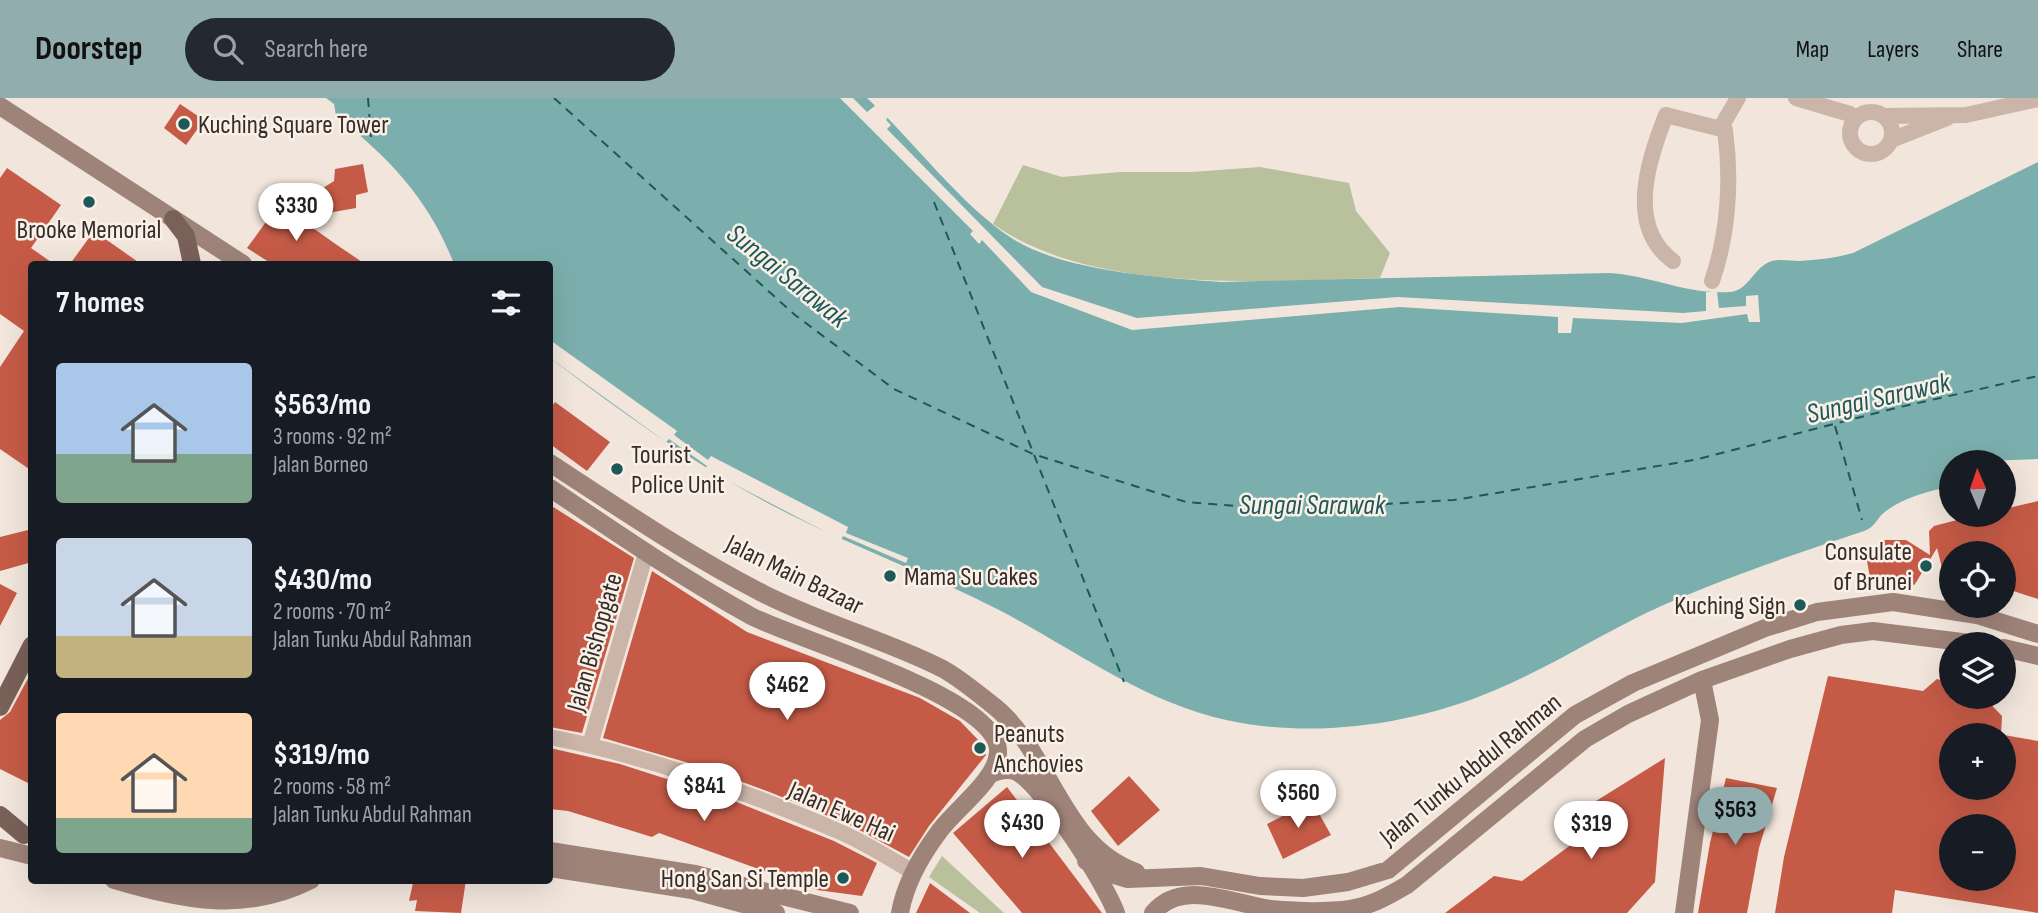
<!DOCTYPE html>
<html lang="en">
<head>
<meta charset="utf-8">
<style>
	:root { --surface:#171b24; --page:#242831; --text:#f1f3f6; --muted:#9ea1a6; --accent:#92adae }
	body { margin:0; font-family:"Sofia Sans Condensed",sans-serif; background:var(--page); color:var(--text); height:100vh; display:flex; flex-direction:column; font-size:26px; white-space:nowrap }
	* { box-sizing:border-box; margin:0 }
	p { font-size:23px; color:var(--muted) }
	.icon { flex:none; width:38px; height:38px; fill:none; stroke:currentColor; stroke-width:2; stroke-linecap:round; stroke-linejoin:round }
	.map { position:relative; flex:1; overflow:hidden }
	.side { position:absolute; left:28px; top:163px; width:525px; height:623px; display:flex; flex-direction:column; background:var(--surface); border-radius:7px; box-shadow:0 7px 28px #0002 }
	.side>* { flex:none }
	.needle { width:46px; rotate:358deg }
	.tools { position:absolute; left:1939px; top:352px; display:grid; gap:14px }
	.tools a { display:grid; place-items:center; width:77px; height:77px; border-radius:50%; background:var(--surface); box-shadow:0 7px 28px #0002; font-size:35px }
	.price { position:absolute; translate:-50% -60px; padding:0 16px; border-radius:24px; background:#fff; color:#222; font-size:23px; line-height:46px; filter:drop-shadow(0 2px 4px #0008) }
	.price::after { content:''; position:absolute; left:50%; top:42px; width:21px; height:16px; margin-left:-10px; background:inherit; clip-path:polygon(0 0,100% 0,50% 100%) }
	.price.current { background:var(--accent); color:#111 }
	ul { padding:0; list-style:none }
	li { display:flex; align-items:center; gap:21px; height:175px; padding:0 28px }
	li span { display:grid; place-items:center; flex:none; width:196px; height:140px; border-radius:7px; color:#555 }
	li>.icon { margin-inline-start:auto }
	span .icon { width:84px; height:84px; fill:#fffc; stroke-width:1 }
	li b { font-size:30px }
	h2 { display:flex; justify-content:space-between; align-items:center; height:84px; padding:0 28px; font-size:30px }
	header { display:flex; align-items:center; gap:42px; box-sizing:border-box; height:98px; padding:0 35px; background:var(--accent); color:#111 }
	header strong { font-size:33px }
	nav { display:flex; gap:38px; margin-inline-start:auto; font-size:24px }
	.search { width:490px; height:63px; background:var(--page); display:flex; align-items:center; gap:18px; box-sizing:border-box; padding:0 24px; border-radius:38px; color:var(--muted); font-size:26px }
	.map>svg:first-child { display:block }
</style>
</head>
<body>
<header>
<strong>Doorstep</strong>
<div class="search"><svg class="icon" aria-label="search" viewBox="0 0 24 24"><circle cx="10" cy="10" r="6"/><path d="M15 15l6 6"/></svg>Search here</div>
<nav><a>Map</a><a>Layers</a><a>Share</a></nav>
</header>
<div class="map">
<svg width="2038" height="815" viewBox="0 0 2038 815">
	<rect width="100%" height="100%" fill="#f2e6dc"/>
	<path fill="#b8c19c" d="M1023,67l39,12 58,-5h72l68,-5 89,16 7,28 34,42 -10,25c-118,3 -287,17 -387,-54z
		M942,758l62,57h-24l-51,-36z"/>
	<path fill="#7bafad" d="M326,0h541c48,44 92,106 146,141 50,32 149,39 208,43l387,-9c42,2 79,22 122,19 19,-1 24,-26 42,-31 9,-2 19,0 27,0 19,-1 37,-3 54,-8l185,-91v297l-87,3v24c-21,5 -46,11 -65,25 -9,6 -10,16 -22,20 -74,25 -147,49 -218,82 -51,25 -100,56 -153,78 -80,34 -181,48 -267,29 -82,-18 -150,-69 -223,-108 -69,-36 -143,-62 -212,-97 -86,-43 -165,-99 -241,-157v-94h-96c-24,-63 -65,-107 -118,-148l-2,-12z"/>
	<path fill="#f2e6dc" d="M840,0h13l14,14 9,-7 12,12 -2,3 5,5 -4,4 155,158 95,31 261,-21 285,16 23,-2v-19h11l2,16 27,-2v-10l12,-1 2,27h-11l-2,-8 -65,9 -109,-5 -2,15h-13v-16l-158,-10 -268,23 -101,-38 -49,-52 -3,4 -9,-10 3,-3z
		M550,242l127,91 -3,4 34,25 3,-4 137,71 -2,6 62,25 -2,5 -63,-27 -2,4 -136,-71 2,-3 -38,-27 -3,3 -116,-84z"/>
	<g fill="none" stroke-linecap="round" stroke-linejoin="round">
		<path stroke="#1e5857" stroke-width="2" stroke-dasharray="9 7" stroke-linecap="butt" d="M368,0l3,39
			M554,0l241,217 99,74 139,65 153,48 98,8 170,-10 240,-40 206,-53 138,-31
			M934,104l190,480
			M1835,328l27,94"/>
	</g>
	<path fill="#c55b47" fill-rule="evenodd" d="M180,6l24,16 -18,25 -22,-17z
		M363,66l5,28 -12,3v13l-28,5 -5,-25 11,-7 1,-12z
		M7,70l54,37 -30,43 23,16h-22v207l-32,-22v-82l24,-36 -24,-17v-136z
		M279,106l58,41 28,19h-93l-25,-16z
		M94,133l47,33h-71z
		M555,304l55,40 -23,29 -37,-27v-35z
		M2038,403v98l-34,-11v-35h-53v30l-5,1 -9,-36 -22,36 -9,7 -26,-2 -10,-11 -3,-17 2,-7 15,-14h22l24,15 -1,-24 5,-5 46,-12h24v-5z
		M550,407l84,53 -52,175 -32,-6z
		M32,431v33l-32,9v-34z
		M652,473l95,61 173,66 40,23 23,24 3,10 -57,71 -20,31 -57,-31 -80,-33 -73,-27 -96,-28z
		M0,486l17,9 -17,33z
		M32,573v114l-32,-16v-49l10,-8z
		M1828,578l95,15 14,-12 14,4v13h32l19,20 -1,19h-50v53h53v-53l34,6v172l-143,-23 -3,23h-117l9,-56zM1951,728h53v52h-53z
		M550,650l70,16 109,35 105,42 43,22 -15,33 -45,-6 -158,-57 -7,4 -84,-26 -18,-2z
		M1665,660l-10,124 -28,31h-182l49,-37 28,5 69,-51 5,-29z
		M1129,678l31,34 -42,36 -27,-35z
		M1726,680l51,10 -18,60 -12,65h-49l12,-70z
		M1007,689l95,126h-80l-69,-80z
		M1312,703l19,34 -48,24 -16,-35z
		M427,782h39l-5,33 -46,-2 2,-11 -8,1 4,-18 14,1z
		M930,785l40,30h-54z"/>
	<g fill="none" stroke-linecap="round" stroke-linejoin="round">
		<path stroke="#cab5a8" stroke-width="16" d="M1796,0l54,16 4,5
			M1850 35a21 21 0 1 1 42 0a21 21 0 1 1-42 0Z
			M1884,18l82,-1 72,-16
			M1721,29l17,-29
			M1891,42l56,-22
			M1673,163c-47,-34 -25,-101 -7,-146l59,15c7,50 3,105 -13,151
			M550,639c97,19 197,55 288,94 26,11 51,27 75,41
			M590,647l56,-192"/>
		<path stroke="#9e8379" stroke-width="18" d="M0,8l243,158
			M550,365c69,45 138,92 212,130 58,30 122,46 181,76 16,9 32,22 47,34 61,45 69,142 146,169
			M550,390c65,44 131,89 201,128 43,23 251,82 247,137 -2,28 -44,57 -60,80 -17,23 -33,51 -38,80
			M2004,550l34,8
			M991,676c9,-4 17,-6 26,-2 26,14 89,112 99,141
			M0,750l32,8
			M550,753l145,23 155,39
			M1086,763l15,10 27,8 73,-3 59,10 43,2 45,-6 40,-12 187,-155 58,-32 132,-55 52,-16 76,-10 84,13 61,19
			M550,770l142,22 84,23
			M114,782c70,21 132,33 197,0
			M162,782c39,13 80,21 117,0
			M1153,815c29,-35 80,-9 118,-4 22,2 49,3 71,1 25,-2 43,-12 65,-25l178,-146 43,-25 74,-34 88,-31 51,-14 32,-4 105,13
			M1684,815l26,-193 -8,-40"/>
		<path stroke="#796159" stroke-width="18" d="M173,121l13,17 6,28
			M0,609l32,-62
			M0,717l24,20"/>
	</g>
	<g fill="#1e5857" stroke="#f9f0e8" stroke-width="2.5">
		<circle cx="184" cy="26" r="7"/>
		<circle cx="89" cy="104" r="7"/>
		<circle cx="617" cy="371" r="7"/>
		<circle cx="1926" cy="468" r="7"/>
		<circle cx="890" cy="478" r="7"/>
		<circle cx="1800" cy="507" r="7"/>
		<circle cx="980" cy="650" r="7"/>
		<circle cx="843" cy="780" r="7"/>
	</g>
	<g text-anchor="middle" stroke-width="5" stroke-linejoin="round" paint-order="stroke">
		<g font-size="26" fill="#372c28" stroke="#f9f0e8" text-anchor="start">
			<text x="198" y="35">Kuching Square Tower</text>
			<text x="89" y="140" text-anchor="middle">Brooke Memorial</text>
			<text x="631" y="365">Tourist<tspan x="631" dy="30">Police Unit</tspan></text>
			<text x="1912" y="462" text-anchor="end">Consulate<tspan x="1912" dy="30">of Brunei</tspan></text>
			<text x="904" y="487">Mama Su Cakes</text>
			<text x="1786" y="516" text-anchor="end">Kuching Sign</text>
			<text x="994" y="644">Peanuts<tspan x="994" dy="30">Anchovies</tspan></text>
			<text x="829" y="789" text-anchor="end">Hong San Si Temple</text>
		</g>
		<g font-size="26" fill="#372c28" stroke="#f9f0e8">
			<text transform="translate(795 476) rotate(26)" y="9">Jalan Main Bazaar</text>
			<text transform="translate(594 544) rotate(-74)" y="9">Jalan Bishopgate</text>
			<text transform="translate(1470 671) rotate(-39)" y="9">Jalan Tunku Abdul Rahman</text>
			<text transform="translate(842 713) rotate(24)" y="9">Jalan Ewe Hai</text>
		</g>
		<g font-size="28" font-style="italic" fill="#1e5857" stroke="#f9f0e8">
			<text transform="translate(788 177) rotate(39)" y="10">Sungai Sarawak</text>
			<text transform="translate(1878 299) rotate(-13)" y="10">Sungai Sarawak</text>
			<text x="1312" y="416">Sungai Sarawak</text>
		</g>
	</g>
</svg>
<div class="tools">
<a><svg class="needle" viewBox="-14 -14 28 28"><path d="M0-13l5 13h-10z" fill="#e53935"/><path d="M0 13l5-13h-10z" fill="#9ea1a6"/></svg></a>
<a><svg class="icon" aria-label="locate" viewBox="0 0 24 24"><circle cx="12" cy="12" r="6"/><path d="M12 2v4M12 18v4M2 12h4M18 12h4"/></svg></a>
<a><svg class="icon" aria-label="layers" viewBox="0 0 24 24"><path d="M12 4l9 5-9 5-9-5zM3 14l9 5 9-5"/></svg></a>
<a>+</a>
<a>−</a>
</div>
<b class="price" style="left:296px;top:145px">$330</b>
<b class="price" style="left:787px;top:624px">$462</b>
<b class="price" style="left:704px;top:725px">$841</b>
<b class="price" style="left:1298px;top:732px">$560</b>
<b class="price current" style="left:1735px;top:749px">$563</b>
<b class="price" style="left:1022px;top:762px">$430</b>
<b class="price" style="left:1591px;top:763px">$319</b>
<section class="side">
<h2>7 homes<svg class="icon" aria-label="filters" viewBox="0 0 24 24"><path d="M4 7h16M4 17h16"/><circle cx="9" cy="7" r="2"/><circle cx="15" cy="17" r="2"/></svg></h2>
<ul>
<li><span style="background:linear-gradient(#a9c7e8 65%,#7fa58c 0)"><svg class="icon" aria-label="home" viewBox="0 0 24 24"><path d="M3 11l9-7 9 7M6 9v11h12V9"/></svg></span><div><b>$563/mo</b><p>3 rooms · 92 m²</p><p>Jalan Borneo</p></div></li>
<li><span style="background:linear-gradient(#c9d6e8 70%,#c2b280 0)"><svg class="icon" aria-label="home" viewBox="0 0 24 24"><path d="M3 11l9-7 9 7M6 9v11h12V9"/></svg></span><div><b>$430/mo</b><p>2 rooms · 70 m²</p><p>Jalan Tunku Abdul Rahman</p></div></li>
<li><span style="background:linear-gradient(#ffd9b3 75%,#7fa58c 0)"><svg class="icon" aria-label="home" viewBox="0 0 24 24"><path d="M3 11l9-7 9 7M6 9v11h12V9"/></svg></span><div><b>$319/mo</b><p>2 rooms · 58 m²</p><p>Jalan Tunku Abdul Rahman</p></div></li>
</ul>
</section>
</div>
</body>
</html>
